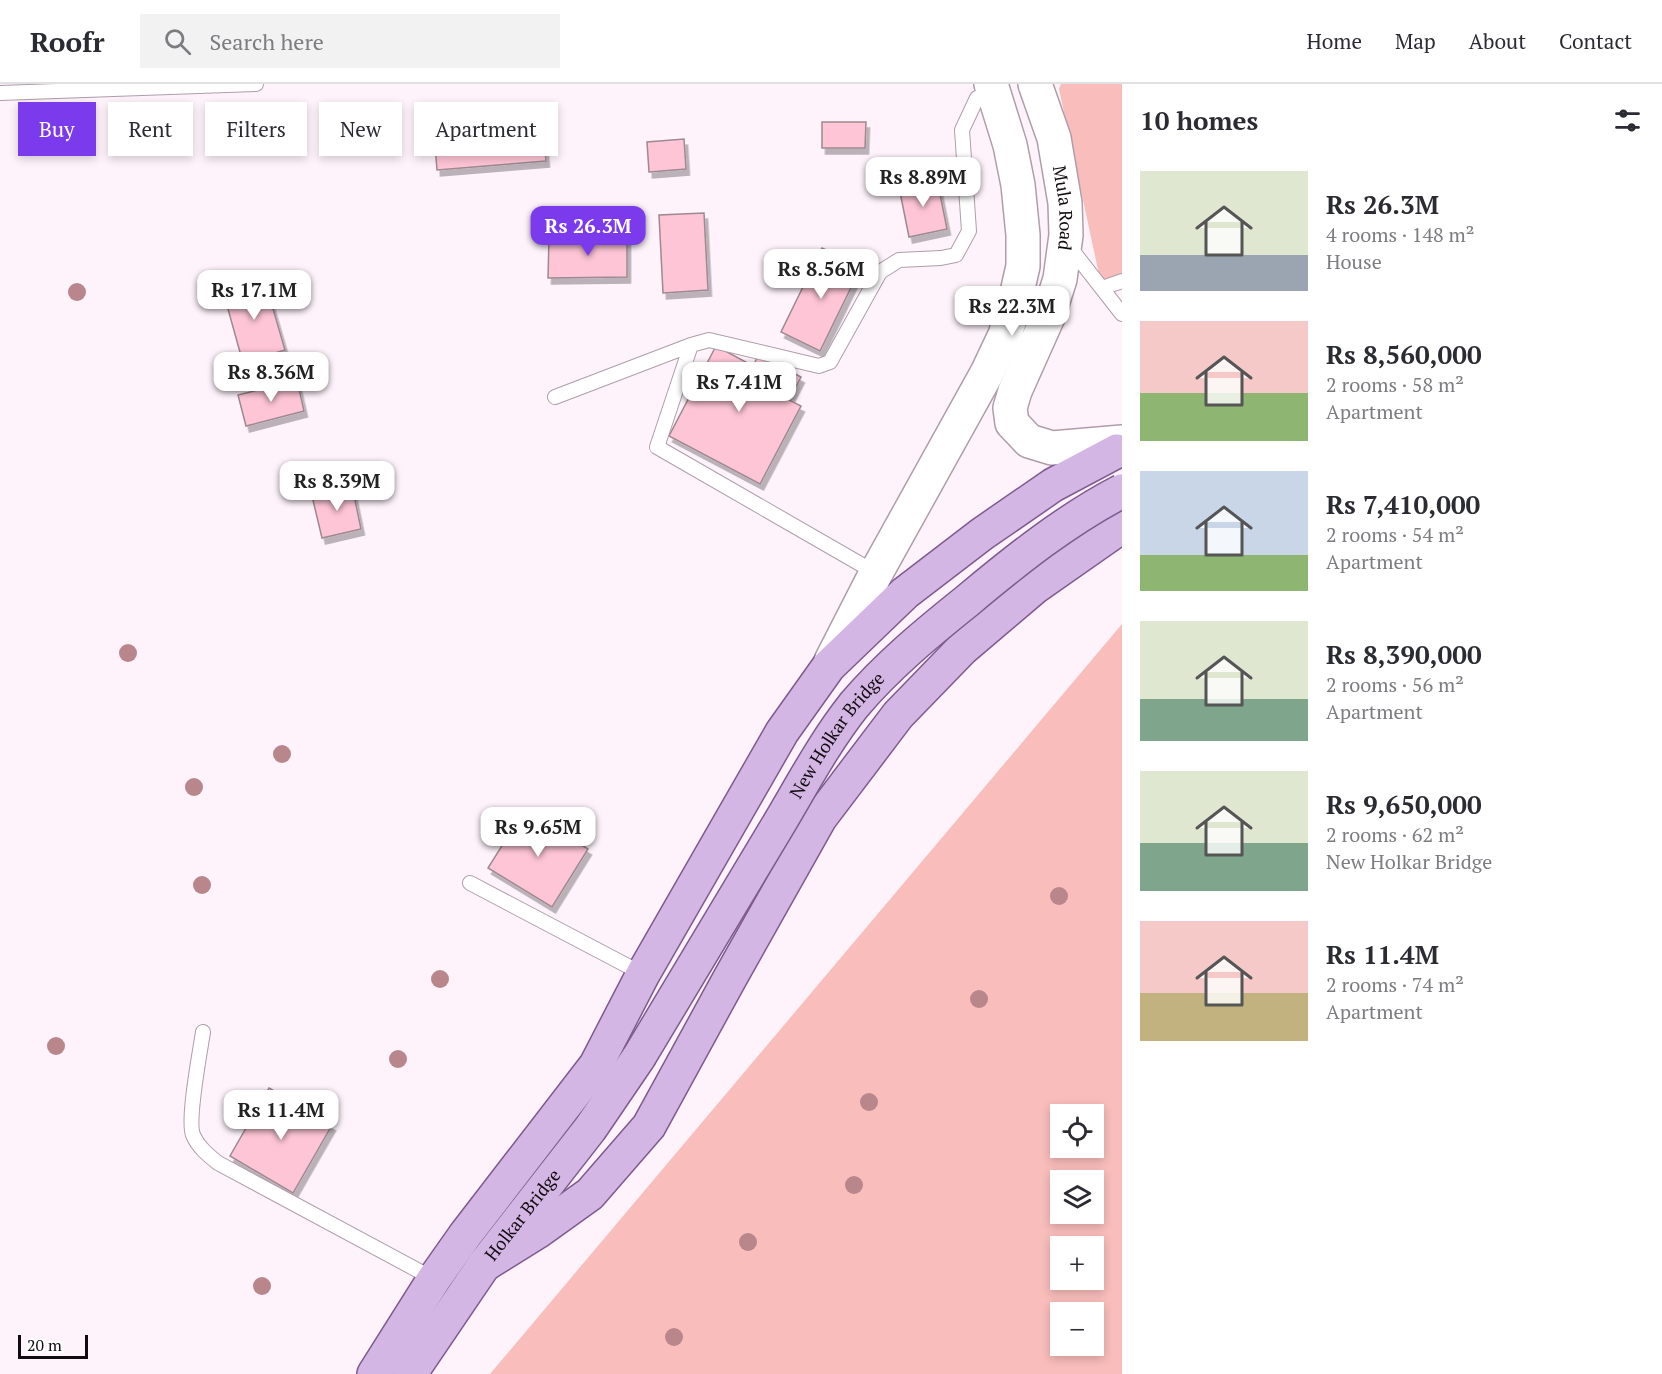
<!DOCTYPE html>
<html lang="en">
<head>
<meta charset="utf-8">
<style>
	:root { --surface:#fff; --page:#f2f2f3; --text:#2b2b33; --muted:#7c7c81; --line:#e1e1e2; --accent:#7c3aed }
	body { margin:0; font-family:"PT Serif",serif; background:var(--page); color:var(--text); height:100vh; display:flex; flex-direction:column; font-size:22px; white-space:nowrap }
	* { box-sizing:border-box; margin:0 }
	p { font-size:20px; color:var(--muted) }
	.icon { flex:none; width:33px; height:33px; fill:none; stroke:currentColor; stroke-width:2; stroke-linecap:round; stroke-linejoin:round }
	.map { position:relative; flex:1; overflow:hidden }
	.sheet { display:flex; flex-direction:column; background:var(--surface); width:540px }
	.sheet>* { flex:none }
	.top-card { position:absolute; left:18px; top:18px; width:570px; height:54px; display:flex; gap:12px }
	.tools { position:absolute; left:1050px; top:1020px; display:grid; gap:12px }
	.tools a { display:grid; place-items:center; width:54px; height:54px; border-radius:0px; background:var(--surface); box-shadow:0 3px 9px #0003; font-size:30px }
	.scale { position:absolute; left:18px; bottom:15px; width:70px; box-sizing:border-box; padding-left:6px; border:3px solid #110b0f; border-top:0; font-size:16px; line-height:21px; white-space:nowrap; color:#110b0f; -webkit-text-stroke:4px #fff; paint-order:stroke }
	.price { position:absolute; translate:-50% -51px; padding:0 14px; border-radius:12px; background:#fff; color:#222; font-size:20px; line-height:39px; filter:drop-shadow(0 2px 3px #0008) }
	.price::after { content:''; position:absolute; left:50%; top:36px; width:18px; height:14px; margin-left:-9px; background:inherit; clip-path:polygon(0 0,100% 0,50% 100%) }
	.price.on { background:var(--accent); color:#fff }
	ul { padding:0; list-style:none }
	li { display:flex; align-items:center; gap:18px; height:150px; padding:0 18px }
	li span { display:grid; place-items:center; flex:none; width:168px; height:120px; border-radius:0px; color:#555 }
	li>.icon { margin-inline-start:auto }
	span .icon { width:72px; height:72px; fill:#fffc; stroke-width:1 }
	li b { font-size:26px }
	h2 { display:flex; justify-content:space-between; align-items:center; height:72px; padding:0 18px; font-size:26px }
	.chip { padding:0 21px; border-radius:0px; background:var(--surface); box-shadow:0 3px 9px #0003; font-size:21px; line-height:54px }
	.chip.on { background:var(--accent); color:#fff }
	header { display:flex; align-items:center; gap:36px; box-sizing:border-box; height:84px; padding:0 30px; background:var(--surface); border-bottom:2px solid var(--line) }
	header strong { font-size:28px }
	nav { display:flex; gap:33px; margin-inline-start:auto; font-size:21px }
	.search { width:420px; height:54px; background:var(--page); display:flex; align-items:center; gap:15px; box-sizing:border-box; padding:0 21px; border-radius:0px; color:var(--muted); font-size:22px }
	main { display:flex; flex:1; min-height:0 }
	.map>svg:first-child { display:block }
</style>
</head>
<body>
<header>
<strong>Roofr</strong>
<div class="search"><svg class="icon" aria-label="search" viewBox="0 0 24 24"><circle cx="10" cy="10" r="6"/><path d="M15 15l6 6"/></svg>Search here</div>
<nav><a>Home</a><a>Map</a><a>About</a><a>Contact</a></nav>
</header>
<main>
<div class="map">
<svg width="1122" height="1290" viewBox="0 0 1122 1290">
	<defs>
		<filter id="shadow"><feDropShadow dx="3.5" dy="6" stdDeviation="0" flood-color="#0004"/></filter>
	</defs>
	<rect width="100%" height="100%" fill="#fef3fb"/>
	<path fill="#f9bdbb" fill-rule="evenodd" d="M1061,0h61v198l-20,6 -43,-199z
		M1122,540v750h-632zM1060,1030h34v34h-34zM1060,1096h34v34h-34zM1060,1162h34v34h-34zM1060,1228h34v34h-34z"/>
	<path fill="#fec5d6" stroke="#9f8990" stroke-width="1.5" filter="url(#shadow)" d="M822,38h44l-1,26h-43z
		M544,53l2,24 -109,9 -2,-24z
		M684,55l2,30 -37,3 -2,-30z
		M937,95l10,50 -38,8 -10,-50z
		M704,129l4,77 -45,3 -4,-78z
		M549,153h78v40l-79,1z
		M822,164l39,19 -41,84 -39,-19z
		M264,194l21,72 -42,13 -20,-72z
		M716,262l37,20 6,-12 42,23 -12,23 12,6 -41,78 -91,-48z
		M297,296l7,31 -58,15 -8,-31z
		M352,402l9,43 -39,9 -10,-42z
		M525,725l63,40 -36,58 -64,-39z
		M269,1004l63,37 -39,68 -63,-37z"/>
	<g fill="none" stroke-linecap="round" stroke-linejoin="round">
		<defs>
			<path id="service" d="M0,9l256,-9
				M1068,161l54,69
				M1102,204l20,-7
				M691,261l-34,102 219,126
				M555,313l136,-52 18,-5 110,26 11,-4 50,-90 19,-12 42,-2 15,-3 13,-24 -7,-101 15,-32 16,-5
				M470,799l173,91
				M203,948c-3,20 -16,88 -10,103 5,12 15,20 25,28l216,116"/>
			<g id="tertiary">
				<path id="s1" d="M1035,0l19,54 11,65 1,32 -6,44 -12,38 -33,74 -5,17 2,15 17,18 23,7 70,-6"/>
				<path d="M831,577l45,-88 111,-200 18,-38 9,-29 9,-40v-31l-5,-50 -8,-40 -19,-61"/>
			</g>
			<g id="primary">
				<path d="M484,1181l53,-33 53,-38 59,-68 81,-148 90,-160 78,-103 64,-66 73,-62 87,-61"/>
				<path d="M374,1290l60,-95 31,-44 131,-170 47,-91 139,-242 47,-66 76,-73 77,-59 71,-49 64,-34"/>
				<path id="s2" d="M410,1290l74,-109 106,-136 49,-72"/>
			</g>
		</defs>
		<use href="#service" stroke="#af9daa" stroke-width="16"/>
		<use href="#tertiary" stroke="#af9daa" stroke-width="36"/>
		<use href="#primary" stroke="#7e5a8e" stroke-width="36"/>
		<use href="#service" stroke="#fff" stroke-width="14"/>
		<use href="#tertiary" stroke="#fff" stroke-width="33"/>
		<use href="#primary" stroke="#d4b6e4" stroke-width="33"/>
		<defs>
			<g id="primary-bridge">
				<path id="s3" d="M639,973c45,-75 90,-150 135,-225 26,-43 49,-88 80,-127 33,-39 73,-72 113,-104 49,-41 99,-81 155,-110"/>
			</g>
		</defs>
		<use href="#primary-bridge" stroke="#7e5a8e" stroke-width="36" stroke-linecap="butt"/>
		<use href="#primary-bridge" stroke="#d4b6e4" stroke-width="33"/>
	</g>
	<g fill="#b9868b">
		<circle cx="77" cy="208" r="9"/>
		<circle cx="128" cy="569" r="9"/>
		<circle cx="282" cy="670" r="9"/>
		<circle cx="194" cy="703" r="9"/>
		<circle cx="202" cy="801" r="9"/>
		<circle cx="1059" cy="812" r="9"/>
		<circle cx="440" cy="895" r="9"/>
		<circle cx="979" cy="915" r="9"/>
		<circle cx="56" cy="962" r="9"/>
		<circle cx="398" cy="975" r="9"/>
		<circle cx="869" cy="1018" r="9"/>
		<circle cx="854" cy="1101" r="9"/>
		<circle cx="748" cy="1158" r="9"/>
		<circle cx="262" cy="1202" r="9"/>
		<circle cx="674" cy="1253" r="9"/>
	</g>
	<g text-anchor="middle" stroke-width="5" stroke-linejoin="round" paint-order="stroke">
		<g font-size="18" fill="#110b0f" stroke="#fff">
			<text dy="6" stroke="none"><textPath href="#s1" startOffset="128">Mula Road</textPath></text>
			<text dy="6" stroke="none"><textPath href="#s3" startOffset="378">New Holkar Bridge</textPath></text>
			<text dy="6" stroke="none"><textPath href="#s2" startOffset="195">Holkar Bridge</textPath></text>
		</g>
	</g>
</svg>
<div class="tools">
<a><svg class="icon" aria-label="locate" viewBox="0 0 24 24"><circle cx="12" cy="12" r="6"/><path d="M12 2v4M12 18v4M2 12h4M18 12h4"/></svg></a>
<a><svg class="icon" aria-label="layers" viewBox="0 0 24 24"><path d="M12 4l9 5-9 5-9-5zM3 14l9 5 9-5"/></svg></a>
<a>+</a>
<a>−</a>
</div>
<div class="scale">20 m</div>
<b class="price" style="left:923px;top:124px">Rs 8.89M</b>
<b class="price on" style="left:588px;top:173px">Rs 26.3M</b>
<b class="price" style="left:821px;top:216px">Rs 8.56M</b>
<b class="price" style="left:254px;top:237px">Rs 17.1M</b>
<b class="price" style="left:1012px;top:253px">Rs 22.3M</b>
<b class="price" style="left:271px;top:319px">Rs 8.36M</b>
<b class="price" style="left:739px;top:329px">Rs 7.41M</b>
<b class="price" style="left:337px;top:428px">Rs 8.39M</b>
<b class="price" style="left:538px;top:774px">Rs 9.65M</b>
<b class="price" style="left:281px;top:1057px">Rs 11.4M</b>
<div class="top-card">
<a class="chip on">Buy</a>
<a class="chip">Rent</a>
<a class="chip">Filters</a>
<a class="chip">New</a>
<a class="chip">Apartment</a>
</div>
</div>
<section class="sheet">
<h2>10 homes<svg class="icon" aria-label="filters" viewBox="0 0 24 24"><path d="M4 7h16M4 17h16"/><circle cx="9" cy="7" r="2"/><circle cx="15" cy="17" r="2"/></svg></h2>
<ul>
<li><span style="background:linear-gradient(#dfe7d0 70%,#9aa5b1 0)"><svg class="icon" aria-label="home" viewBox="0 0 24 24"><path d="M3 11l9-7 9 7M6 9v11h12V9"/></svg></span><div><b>Rs 26.3M</b><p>4 rooms · 148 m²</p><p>House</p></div></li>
<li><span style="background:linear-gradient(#f6c9c9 60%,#8fb573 0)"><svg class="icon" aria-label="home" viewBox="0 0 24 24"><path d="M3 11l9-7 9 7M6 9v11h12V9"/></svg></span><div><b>Rs 8,560,000</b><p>2 rooms · 58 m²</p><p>Apartment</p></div></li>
<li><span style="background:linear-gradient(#c9d6e8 70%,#8fb573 0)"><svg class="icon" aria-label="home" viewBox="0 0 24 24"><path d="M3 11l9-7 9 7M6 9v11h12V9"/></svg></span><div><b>Rs 7,410,000</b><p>2 rooms · 54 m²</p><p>Apartment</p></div></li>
<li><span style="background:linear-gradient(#dfe7d0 65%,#7fa58c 0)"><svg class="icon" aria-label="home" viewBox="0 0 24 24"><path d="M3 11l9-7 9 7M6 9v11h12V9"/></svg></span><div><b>Rs 8,390,000</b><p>2 rooms · 56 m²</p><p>Apartment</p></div></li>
<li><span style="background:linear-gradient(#dfe7d0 60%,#7fa58c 0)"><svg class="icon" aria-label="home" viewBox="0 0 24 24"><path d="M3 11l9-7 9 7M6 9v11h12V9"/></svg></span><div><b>Rs 9,650,000</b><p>2 rooms · 62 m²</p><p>New Holkar Bridge</p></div></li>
<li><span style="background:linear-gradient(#f6c9c9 60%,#c2b280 0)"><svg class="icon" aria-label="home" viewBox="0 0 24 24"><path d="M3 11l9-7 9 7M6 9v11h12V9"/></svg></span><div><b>Rs 11.4M</b><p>2 rooms · 74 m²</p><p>Apartment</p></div></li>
</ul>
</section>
</main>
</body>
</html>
